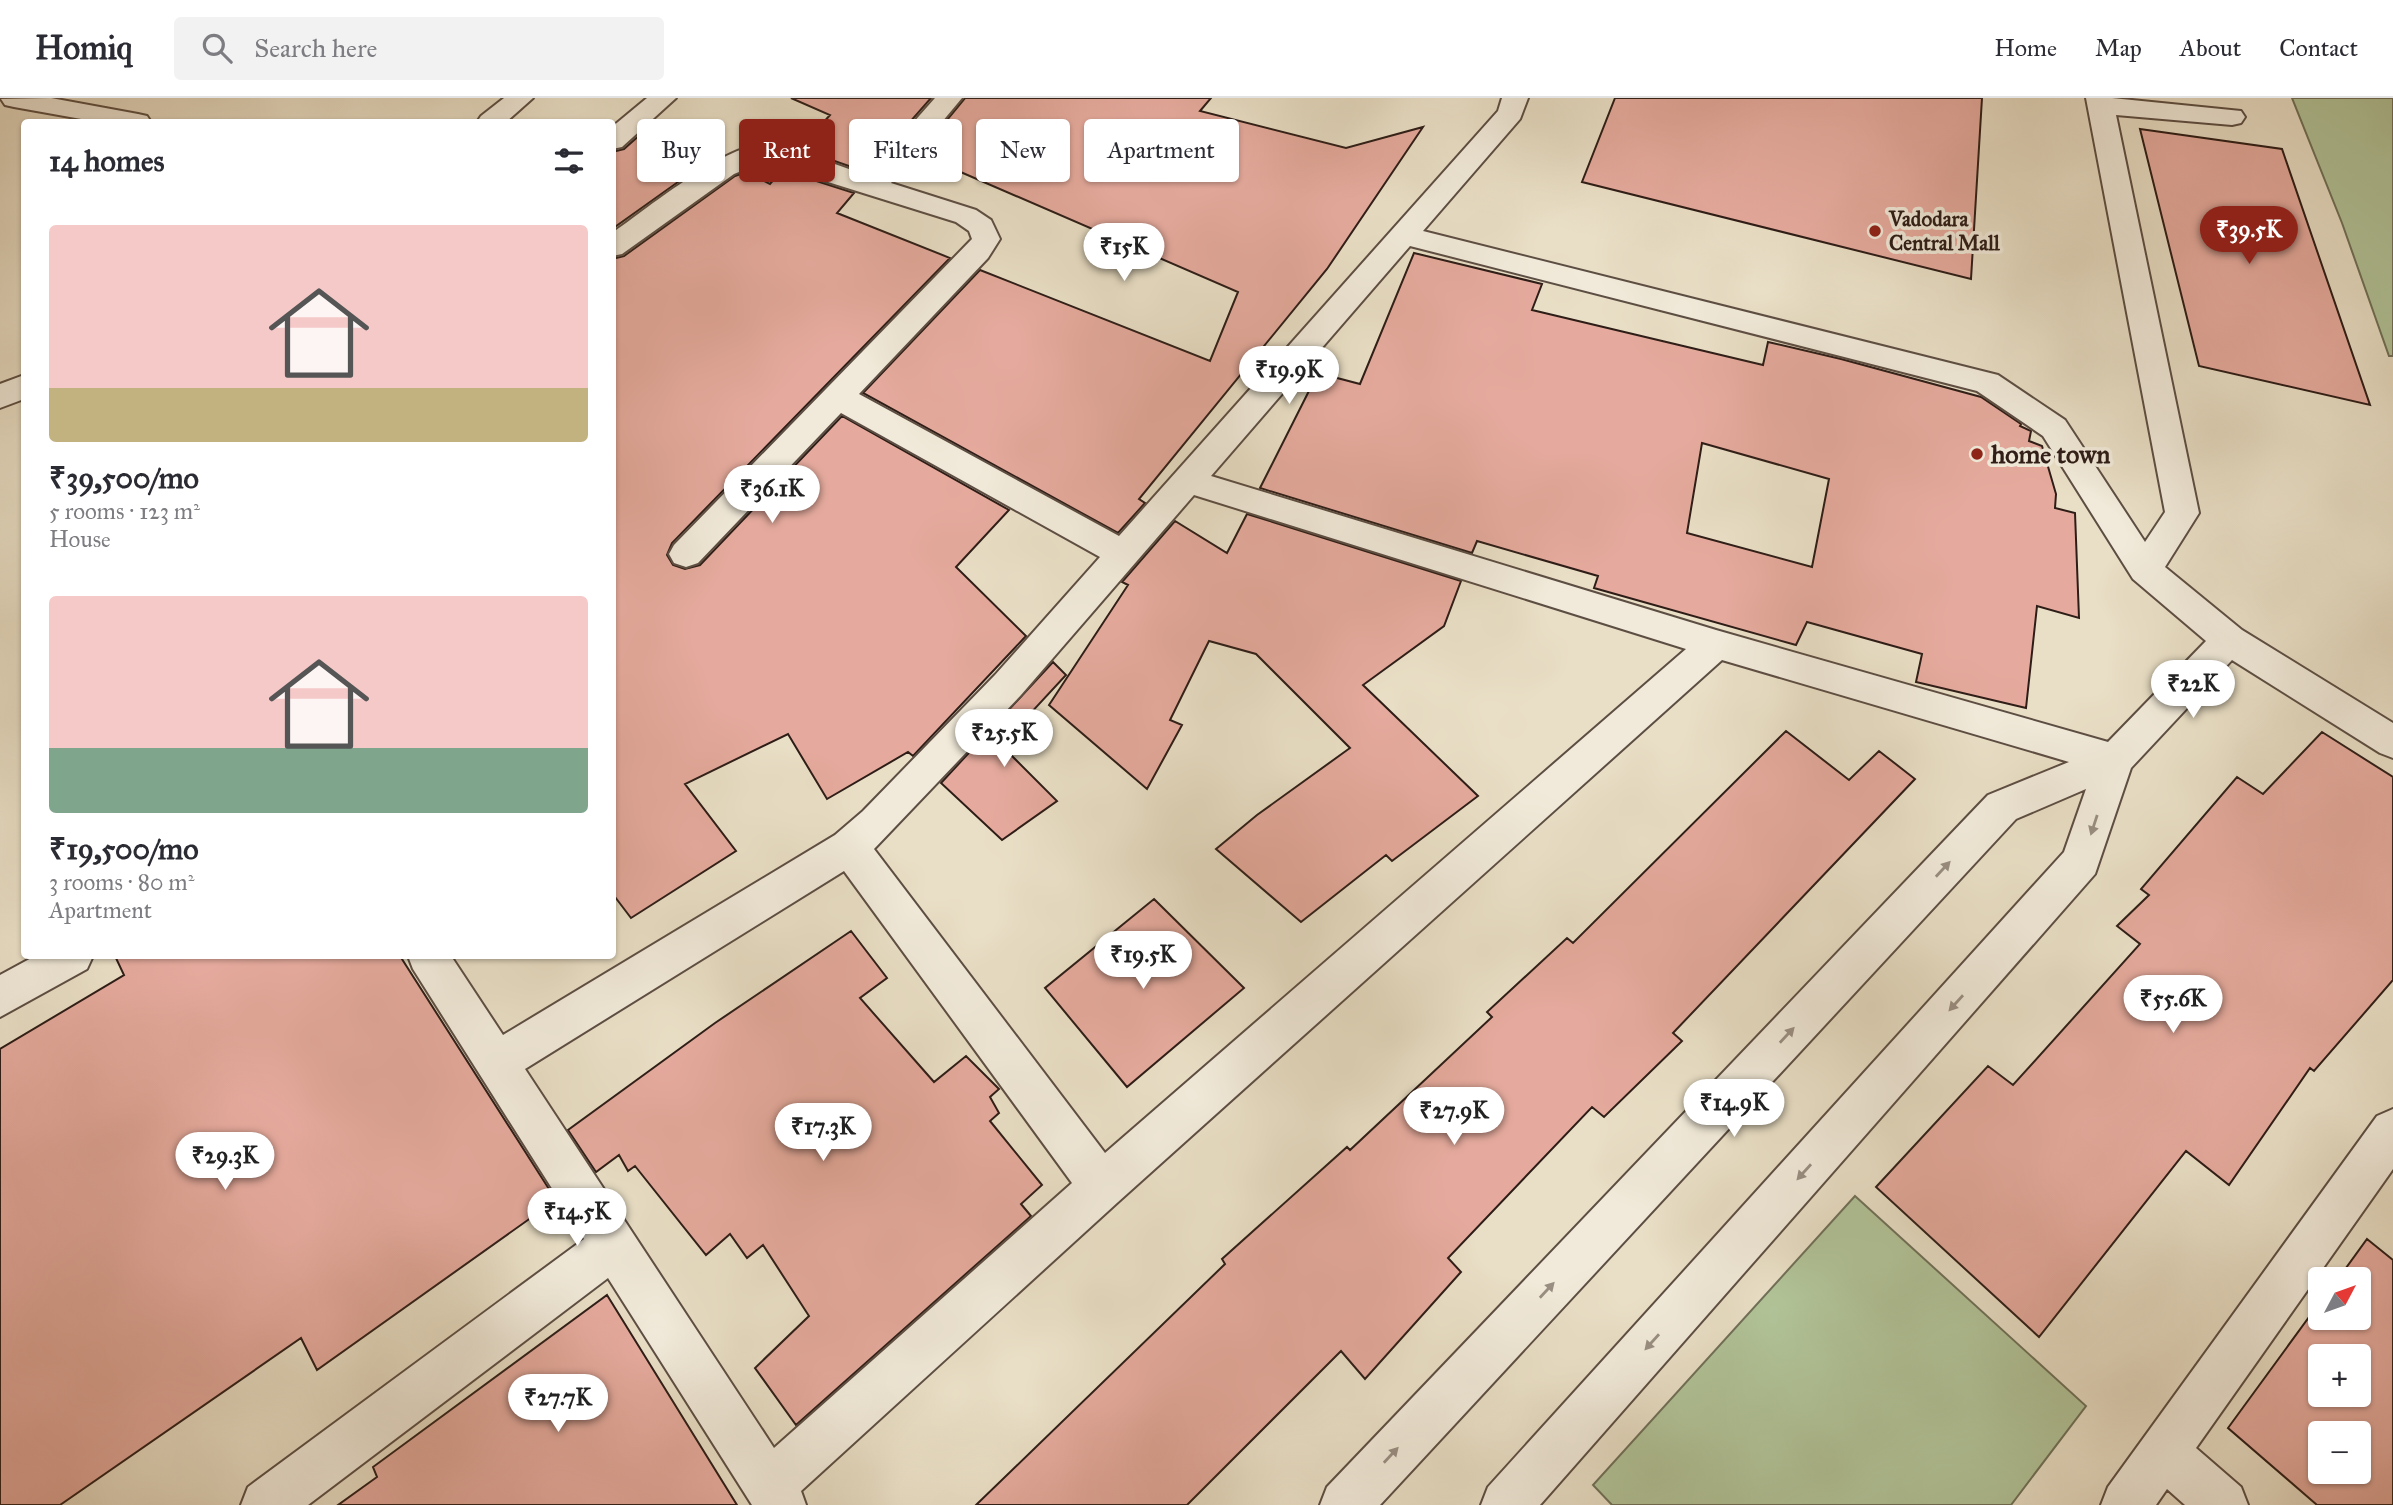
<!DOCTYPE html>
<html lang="en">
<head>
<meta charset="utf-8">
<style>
	:root { --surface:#fff; --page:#f2f2f3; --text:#2b2b33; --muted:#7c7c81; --line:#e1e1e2; --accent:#8f2418 }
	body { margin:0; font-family:"IM FELL Great Primer",serif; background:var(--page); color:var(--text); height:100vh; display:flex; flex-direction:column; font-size:26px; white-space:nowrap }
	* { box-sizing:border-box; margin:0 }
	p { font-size:23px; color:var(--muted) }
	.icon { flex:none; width:38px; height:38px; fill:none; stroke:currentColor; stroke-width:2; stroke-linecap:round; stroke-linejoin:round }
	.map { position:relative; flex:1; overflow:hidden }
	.sheet { position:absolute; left:21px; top:21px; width:595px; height:840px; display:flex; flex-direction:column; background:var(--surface); border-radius:7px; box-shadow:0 2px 5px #0004 }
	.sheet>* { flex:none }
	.banner { position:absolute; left:637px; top:21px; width:665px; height:63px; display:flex; gap:14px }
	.needle { width:46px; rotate:49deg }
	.controls { position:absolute; left:2308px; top:1169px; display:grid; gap:14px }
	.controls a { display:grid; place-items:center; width:63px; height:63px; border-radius:7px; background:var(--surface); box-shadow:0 2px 5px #0004; font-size:35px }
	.price { position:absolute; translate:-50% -60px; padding:0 16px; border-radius:24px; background:#fff; color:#222; font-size:23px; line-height:46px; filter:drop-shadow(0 2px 4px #0008) }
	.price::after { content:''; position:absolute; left:50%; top:42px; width:21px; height:16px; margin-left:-10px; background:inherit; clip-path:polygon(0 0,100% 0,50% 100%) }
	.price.on { background:var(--accent); color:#fff }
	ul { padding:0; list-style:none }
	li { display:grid; align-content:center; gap:14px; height:371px; padding:0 28px }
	li span { display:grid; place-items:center; height:217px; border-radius:7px; color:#555 }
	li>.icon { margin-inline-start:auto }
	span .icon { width:126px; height:126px; fill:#fffc; stroke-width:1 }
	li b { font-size:30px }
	h2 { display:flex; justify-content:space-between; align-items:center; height:84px; padding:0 28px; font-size:30px }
	.pill { padding:0 24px; border-radius:7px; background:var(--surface); box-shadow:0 2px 5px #0004; font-size:24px; line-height:63px }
	.pill.on { background:var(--accent); color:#fff }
	header { display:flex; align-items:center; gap:42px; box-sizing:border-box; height:98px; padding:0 35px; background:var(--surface); border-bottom:2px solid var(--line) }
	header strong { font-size:33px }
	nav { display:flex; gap:38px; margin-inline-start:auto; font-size:24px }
	.search { width:490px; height:63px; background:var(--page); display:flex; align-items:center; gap:18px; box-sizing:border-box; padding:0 24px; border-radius:7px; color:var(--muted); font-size:26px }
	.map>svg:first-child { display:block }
</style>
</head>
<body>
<header>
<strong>Homiq</strong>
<div class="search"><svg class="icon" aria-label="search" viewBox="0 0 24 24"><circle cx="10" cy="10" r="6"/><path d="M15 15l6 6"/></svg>Search here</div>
<nav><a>Home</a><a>Map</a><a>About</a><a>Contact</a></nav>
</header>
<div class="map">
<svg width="2393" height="1407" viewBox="0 0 2393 1407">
	<rect width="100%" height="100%" fill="#e9dfc6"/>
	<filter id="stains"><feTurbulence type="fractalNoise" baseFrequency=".00286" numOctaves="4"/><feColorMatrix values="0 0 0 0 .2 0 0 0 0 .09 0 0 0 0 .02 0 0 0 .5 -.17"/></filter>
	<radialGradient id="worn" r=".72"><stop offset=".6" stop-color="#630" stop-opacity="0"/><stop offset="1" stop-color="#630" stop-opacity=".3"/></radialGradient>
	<path fill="#b1c398" stroke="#707058" stroke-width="2" d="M2292,0h101v258h-4l-47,-133z
		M1855,1098l231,210 -75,99h-399l-19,-20z"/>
	<path fill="#e5aa9d" stroke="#2e1d17" stroke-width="2" fill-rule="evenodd" d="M791,0h140l-65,74 -66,-23 30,-34z
		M965,0h246l-11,13 146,37 77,-21 -96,142 -188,230 6,4 -27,30 -255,-140 117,-123 230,91 28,-69 -319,-138z
		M1615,0h367l-11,181 -389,-97z
		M651,27l67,33 -33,19 -73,52v-77l12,-3z
		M2140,31l142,20 88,256 -171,-39z
		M782,72l72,23 -17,20 113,45 -278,285 -5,12 6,10 12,4 15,-4 142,-149 167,94 -53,57 70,69 -113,120 -5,-4 -81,47 -39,-65 -103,50 51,67 -105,67 -19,-25v-634l12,-3 111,-80 11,-4 24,12z
		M1414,155l128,31 -10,26 231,55 5,-23 73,17 140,38 40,27 -1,2 11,5 -2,10 13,5 14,48 -1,14 20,5 4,105 -42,-12 -11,102 -110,-26 6,-28 -115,-32 -11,23 -202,-57 4,-12 -121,-35 -5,12 -212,-65 58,-115 42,11zM1702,345l127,36 -17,88 -125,-34z
		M1247,416l214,67 -17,45 -81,59 115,111 -86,65 -6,-6 -85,67 -85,-73 41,-34 93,-67 -94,-94 -47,-13 -39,79 12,5 -35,64 -98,-84 79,-120 -6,-3 53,-61 52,32z
		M1053,564l13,13 -65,70 56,56 -55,39 -61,-57z
		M1786,633l63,49 30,-29 36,28 -242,254 9,8 -78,76 -12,-10 -144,151 13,14 -96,107 -24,-28 -154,154h-211l249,-241 -3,-5 125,-112 3,3 142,-133 -5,-5 80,-74 6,5z
		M2322,634l71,45v203l-79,91 -4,-3 -81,117 -43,-34 -147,186 -163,-150 112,-121 25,19 127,-141 -23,-18 32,-31 -8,-6 96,-112 26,17z
		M1154,801l90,89 -117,99 -82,-99z
		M851,833l36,47 -27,20 74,84 32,-26 33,33 -9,8 9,16 -9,8 52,64 -21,19 10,12 -235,209 -41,-57 54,-52 -46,-71 -16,13 -17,-24 -24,21 -71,-89 -7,5 -9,-16 -23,17 -28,-42 147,-107z
		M115,858h285l156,244 -239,170 -16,-32 -241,167h-60v-456l124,-74z
		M2367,1141l26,21v245h-76l-89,-77 92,-126v16h39v-39h-21zM2320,1258h39v39h-39zM2320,1335h39v39h-39z
		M607,1197l130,210h-399l39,-28 -4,-10z"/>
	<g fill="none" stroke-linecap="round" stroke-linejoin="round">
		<defs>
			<path id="minor" d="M51,0l87,16 9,2 4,6h-53l-84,-15 -9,-2 -4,-6z
				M504,0h29l-27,24h-29l4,-6z
				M647,0h29l-54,49 -10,2v-22z
				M935,0h27l-71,85 85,27 15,10 9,19 -12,19 -129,136 260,142 379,-425 4,-13h26l-8,21 -97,112 575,144 67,45 80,122 20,-30 -79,-414h26l129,13 4,6 -4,6 -9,2 -116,-10 83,398 -34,54 77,63 151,93v35l-13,-5 -148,-93 -101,108 -36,106 -555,631h-59l7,-18 576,-635 22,-63 -70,30 -636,686h-60l7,-18 661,-692 81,-33 -347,-102 -604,542 -317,289 5,14h-54l-144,-227 -300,227h-67l7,-18 336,-248 -171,-270 -5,-13h43l52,79 332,-200 28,-24 132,-136 105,-118 -259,-144 -143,150 -12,4 -12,-4 -5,-9 5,-9 298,-306 -3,-8 -13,-9 -192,-60 -30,12 -112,80 -10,2v-23c32,-22 116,-91 152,-88 35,3 70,20 103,30zM1410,148l567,145 66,45 90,143 73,62 -98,101 -392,-112 -505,-154zM1194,397l492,154 -581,504 -231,-304 147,-154zM844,773l228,312 -298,265 -249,-379z
				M24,277v24l-24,9v-24z
				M35,858h58l-6,13 -87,48v-42z
				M2393,1011v60l-197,279 45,39 7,18h-63l-18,-16 -11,16h-55l7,-18 269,-371z"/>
		</defs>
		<use href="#minor" stroke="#5d4e43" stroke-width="4"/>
		<use href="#minor" fill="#f1eada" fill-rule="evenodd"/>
	</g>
	<defs><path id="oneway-solid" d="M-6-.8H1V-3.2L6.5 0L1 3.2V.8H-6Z" transform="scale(1.75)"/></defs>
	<g fill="#998e82">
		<use href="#oneway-solid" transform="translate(2094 727) rotate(108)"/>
		<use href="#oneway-solid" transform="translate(1943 771) rotate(-47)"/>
		<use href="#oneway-solid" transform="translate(1956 905) rotate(132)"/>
		<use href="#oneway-solid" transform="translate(1787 937) rotate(-47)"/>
		<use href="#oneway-solid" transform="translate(1804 1074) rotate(132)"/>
		<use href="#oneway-solid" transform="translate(1547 1192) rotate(-47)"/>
		<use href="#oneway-solid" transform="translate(1652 1244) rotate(132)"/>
		<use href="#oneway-solid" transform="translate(1391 1357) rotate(-47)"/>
	</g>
	<g fill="#8f2418" stroke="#f1eada" stroke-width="2.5">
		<circle cx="1875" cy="133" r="7"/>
		<circle cx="1977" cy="356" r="7"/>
	</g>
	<g text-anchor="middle" stroke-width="7" stroke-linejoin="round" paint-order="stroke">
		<g font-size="21" font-weight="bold" fill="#2e1d17" stroke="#f1eada" text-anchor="start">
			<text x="1889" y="128">Vadodara<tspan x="1889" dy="24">Central Mall</tspan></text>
		</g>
		<g font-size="26" font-weight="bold" fill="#2e1d17" stroke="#f1eada" text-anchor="start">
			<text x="1991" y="365">home town</text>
		</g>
	</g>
	<rect width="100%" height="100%" filter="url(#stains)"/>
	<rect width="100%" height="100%" fill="url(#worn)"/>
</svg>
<div class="controls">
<a><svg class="needle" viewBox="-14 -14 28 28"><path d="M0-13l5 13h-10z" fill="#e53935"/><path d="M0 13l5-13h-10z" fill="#7c7c81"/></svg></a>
<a>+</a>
<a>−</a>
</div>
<b class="price on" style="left:2249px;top:168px">₹39.5K</b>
<b class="price" style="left:1124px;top:185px">₹15K</b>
<b class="price" style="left:1289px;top:308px">₹19.9K</b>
<b class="price" style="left:772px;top:427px">₹36.1K</b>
<b class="price" style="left:2193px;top:622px">₹22K</b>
<b class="price" style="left:1004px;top:671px">₹25.5K</b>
<b class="price" style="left:1143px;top:893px">₹19.5K</b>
<b class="price" style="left:2173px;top:937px">₹55.6K</b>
<b class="price" style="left:1734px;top:1041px">₹14.9K</b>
<b class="price" style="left:1454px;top:1049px">₹27.9K</b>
<b class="price" style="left:823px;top:1065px">₹17.3K</b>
<b class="price" style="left:225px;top:1094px">₹29.3K</b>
<b class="price" style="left:577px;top:1150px">₹14.5K</b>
<b class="price" style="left:558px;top:1336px">₹27.7K</b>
<div class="banner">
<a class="pill">Buy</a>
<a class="pill on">Rent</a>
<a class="pill">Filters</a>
<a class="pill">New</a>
<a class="pill">Apartment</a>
</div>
<section class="sheet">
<h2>14 homes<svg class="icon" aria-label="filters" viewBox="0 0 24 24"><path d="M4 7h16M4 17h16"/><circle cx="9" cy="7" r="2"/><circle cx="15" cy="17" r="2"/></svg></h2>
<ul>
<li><span style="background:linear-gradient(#f6c9c9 75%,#c2b280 0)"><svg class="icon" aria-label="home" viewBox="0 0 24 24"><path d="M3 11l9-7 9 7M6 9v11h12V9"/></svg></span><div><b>₹39,500/mo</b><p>5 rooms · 123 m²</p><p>House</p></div></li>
<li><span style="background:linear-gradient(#f6c9c9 70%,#7fa58c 0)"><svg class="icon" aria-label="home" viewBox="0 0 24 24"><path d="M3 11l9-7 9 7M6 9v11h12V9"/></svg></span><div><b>₹19,500/mo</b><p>3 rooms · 80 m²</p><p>Apartment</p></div></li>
</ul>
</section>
</div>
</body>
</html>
